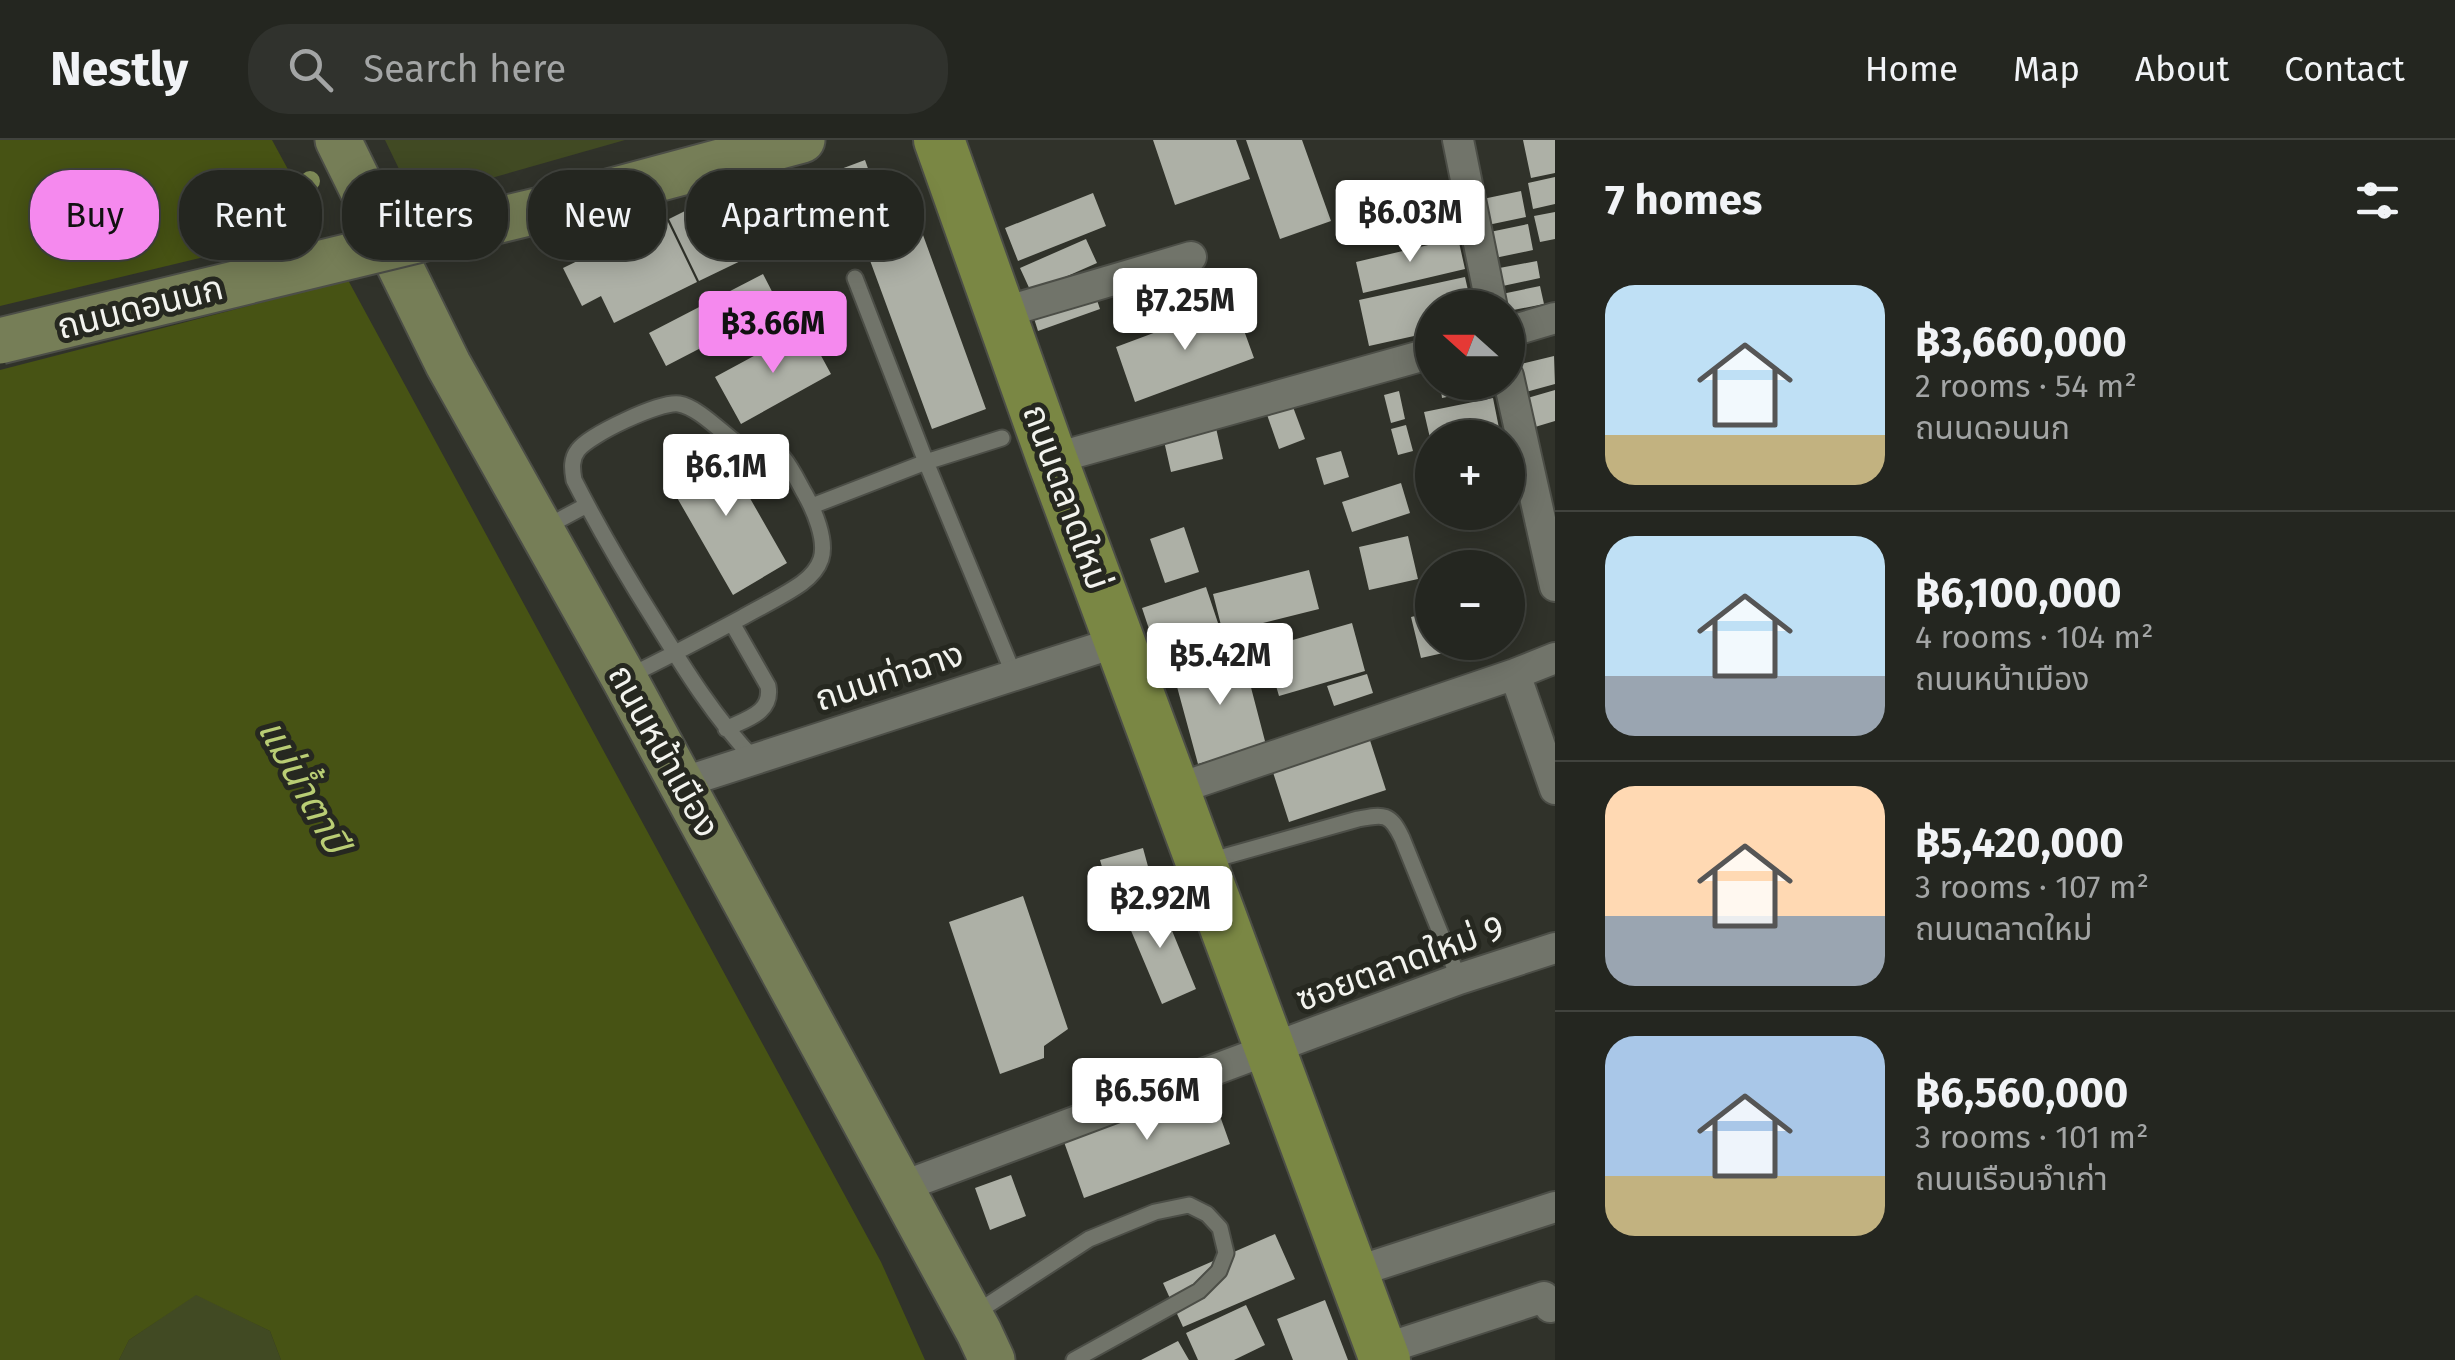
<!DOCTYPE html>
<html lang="en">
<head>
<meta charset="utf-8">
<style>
	:root { --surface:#242620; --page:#30322d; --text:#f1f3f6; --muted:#a3a5a5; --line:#41433e; --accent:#f589ee }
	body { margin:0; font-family:"Fira Sans","Noto Sans Thai",sans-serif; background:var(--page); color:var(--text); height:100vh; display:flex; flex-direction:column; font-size:38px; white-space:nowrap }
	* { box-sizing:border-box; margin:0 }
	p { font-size:32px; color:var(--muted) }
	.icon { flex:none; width:55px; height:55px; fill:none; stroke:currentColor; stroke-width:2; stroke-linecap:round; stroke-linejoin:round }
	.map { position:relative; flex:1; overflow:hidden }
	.panel { display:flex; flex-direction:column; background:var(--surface); width:900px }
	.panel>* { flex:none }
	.hud { position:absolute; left:30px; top:30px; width:950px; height:90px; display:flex; gap:20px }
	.needle { width:65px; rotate:291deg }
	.tools { position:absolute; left:1415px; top:150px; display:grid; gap:20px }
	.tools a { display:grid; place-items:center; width:110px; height:110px; border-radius:50%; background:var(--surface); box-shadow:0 5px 25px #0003,0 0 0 2px var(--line); font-size:50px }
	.price { position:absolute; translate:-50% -85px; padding:0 22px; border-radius:10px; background:#fff; color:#222; font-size:32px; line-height:65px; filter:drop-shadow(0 2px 5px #0008) }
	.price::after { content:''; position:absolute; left:50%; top:60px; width:30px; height:22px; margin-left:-15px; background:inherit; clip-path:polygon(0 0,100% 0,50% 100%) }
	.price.active { background:var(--accent); color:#111 }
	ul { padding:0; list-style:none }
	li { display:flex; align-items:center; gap:30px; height:250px; padding:0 50px }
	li+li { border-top:2px solid var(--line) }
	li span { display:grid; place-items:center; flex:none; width:280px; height:200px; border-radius:30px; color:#555 }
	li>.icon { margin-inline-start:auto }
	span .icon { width:120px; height:120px; fill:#fffc; stroke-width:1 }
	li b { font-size:42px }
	h2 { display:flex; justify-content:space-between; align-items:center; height:120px; padding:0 50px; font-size:42px }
	.tag { padding:0 35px; border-radius:40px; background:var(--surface); box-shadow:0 5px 25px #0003,0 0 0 2px var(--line); font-size:35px; line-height:90px }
	.tag.active { background:var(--accent); color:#111 }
	header { display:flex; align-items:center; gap:60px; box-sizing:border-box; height:140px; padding:0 50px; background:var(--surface); border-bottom:2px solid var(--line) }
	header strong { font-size:48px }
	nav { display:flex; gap:55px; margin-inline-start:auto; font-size:35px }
	.search { width:700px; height:90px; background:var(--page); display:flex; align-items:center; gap:25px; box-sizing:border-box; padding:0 35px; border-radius:40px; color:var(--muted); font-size:38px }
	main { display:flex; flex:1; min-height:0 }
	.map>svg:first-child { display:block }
</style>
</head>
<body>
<header>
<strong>Nestly</strong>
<div class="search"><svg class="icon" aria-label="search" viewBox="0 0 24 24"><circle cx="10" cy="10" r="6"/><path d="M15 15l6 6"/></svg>Search here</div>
<nav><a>Home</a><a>Map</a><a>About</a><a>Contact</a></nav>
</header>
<main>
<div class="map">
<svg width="1555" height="1220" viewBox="0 0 1555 1220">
	<rect width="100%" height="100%" fill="#30322a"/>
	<path fill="#414a23" d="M385,0h240l-211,60z
		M196,1154l74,37 11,29h-162l10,-20z"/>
	<path fill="#475314" d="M0,0h272l609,1122 44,98h-644l-11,-29 -74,-36 -67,45 -10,20h-119z"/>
	<path fill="#30322a" d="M325,88l28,51 -353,91v-64z"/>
	<path fill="#adb0a6" d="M1153,0h83l14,39 -75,26z
		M1246,0h56l29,81 -51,18z
		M1523,0h32v33l-24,5z
		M865,20l16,45 -107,39 -16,-44z
		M1555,37v27l-22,5 -5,-26z
		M1521,51l5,26 -43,9 -5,-26z
		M723,52l30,63 -54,26 -30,-62z
		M1093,53l13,33 -88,35 -13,-33z
		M1555,72v27l-15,3 -6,-26z
		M666,78l31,64 -83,41 -13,-27 -19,10 -19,-38z
		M1528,84l5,26 -43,9 -5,-26z
		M923,95l63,174 -54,20 -64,-174z
		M1458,98l7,31 -102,24 -7,-31z
		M1086,99l11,24 -66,29 -11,-24z
		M1537,121l3,17 -42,9 -4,-18z
		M763,134l17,33 -114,59 -17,-33z
		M1465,137l7,31h-40v24l-63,14 -10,-46z
		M1540,146l4,18 -36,7v-3h-8l-3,-13z
		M1094,151l6,18 -62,22 -6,-19z
		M1234,163l20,55 -119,44 -19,-55z
		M806,188l25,46 -90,50 -26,-47z
		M1554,216l1,28 -36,10 -7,-28z
		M1440,242h49l1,6 -48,10z
		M1555,250v31l-30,9 -8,-29z
		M1399,251l6,28 -14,4 -7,-28z
		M1493,258l7,35 -20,5h-50l-6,-26z
		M1290,259l15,40 -26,10 -14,-40z
		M1214,279l9,40 -52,13 -9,-40z
		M1406,285l7,26 -15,4 -7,-26z
		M719,304l68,119 -54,32 -69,-120z
		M1341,311l8,26 -25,8 -8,-27z
		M1401,343l9,30 -58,19 -10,-30z
		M1184,387l15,45 -34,11 -15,-44z
		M1408,396l10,43 -49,11 -10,-43z
		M1309,430l10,39 -96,24 -10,-39z
		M1206,447l14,42 -64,21 -14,-42z
		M1432,472v30h37l1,5 -49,11 -10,-41z
		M1352,483l13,48 -86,25 -14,-48z
		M1242,513l24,92 -68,19 -25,-92z
		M1367,534l6,19 -39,13 -7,-20z
		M1367,591l19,59 -97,32 -19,-59z
		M1143,708l13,48 -42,12 -14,-48z
		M1023,756l45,133 -24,17v12l-44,16 -51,-152z
		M1159,759l37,90 -34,15 -38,-90z
		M1210,948l20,56 -146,54 -20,-56z
		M1011,1035l15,41 -36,14 -15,-42z
		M1275,1094l20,45 -112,48 -20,-44z
		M1325,1160l23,60h-55l-16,-41z
		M1246,1165l19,40 -31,15h-36l-12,-27z
		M1178,1201l11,19h-48z"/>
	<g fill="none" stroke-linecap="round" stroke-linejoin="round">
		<defs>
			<path id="lane" d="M855,138l71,184 88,213
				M812,366l114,-44 76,-24
				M546,387l41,-22
				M627,537c39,-19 77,-39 116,-60 19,-11 41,-21 59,-34 8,-6 16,-15 19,-24 6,-19 -7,-49 -16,-65 -10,-17 -22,-48 -44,-50 -7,-1 -15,1 -23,0 -16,-11 -40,-37 -59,-40 -19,-3 -90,31 -101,46 -7,9 -6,19 -4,30 25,49 52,95 81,141 30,49 60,97 99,138
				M726,589c20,-10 47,-16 42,-43l-36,-63
				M1205,722l153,-43c26,-5 32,-6 44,19l57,141
				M974,1174l115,-75 66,-27 34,-7 18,9 13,14 6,25 -7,18 -20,20 -125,69"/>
			<path id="street" d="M1458,0l34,168
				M1001,173l190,-56
				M1508,192l47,-14
				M1508,236l47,210
				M1052,319l380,-106
				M1515,534l40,115
				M681,643l439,-142
				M1174,650l341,-116 40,-16
				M901,1047l409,-153 149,-55 96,-31
				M1352,1133l203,-66
				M1381,1210l163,-53 6,10 5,-1"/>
			<path id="secondary" d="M338,0l110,224 176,314 355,654 13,28
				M549,68l253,-68"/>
			<path id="primary" d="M939,0l113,319 333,901"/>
		</defs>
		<use href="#lane" stroke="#4c4e47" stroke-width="19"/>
		<use href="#street" stroke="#4c4e47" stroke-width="34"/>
		<use href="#secondary" stroke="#4c4e47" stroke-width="49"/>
		<use href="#primary" stroke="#4c4e47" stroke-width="54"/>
		<use href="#lane" stroke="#71746a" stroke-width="15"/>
		<use href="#street" stroke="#71746a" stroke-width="30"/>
		<use href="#secondary" stroke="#767e57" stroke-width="45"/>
		<use href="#primary" stroke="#7a8744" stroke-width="50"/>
		<defs>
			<path id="secondary-bridge" d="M0,201l549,-133"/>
		</defs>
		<use href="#secondary-bridge" stroke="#4c4e47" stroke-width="49" stroke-linecap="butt"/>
		<use href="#secondary-bridge" stroke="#767e57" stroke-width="45"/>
	</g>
	<circle fill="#818d59" cx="310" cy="41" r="10"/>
	<g text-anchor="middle" stroke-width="10" stroke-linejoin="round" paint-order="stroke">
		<g font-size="35" fill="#f2f3ee" stroke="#262820">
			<text transform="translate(140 167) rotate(-14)" y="12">ถนนดอนนก</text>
			<text transform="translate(1067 357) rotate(70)" y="12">ถนนตลาดใหม่</text>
			<text transform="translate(889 536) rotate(-18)" y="12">ถนนท่าฉาง</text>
			<text transform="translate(664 611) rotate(61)" y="12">ถนนหน้าเมือง</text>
			<text transform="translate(1400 823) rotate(-20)" y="12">ซอยตลาดใหม่ 9</text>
		</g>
		<g font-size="38" font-style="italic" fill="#b9cd74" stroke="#262820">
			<text transform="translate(304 646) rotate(61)" y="13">แม่น้ำตาปี</text>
		</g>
	</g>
</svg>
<div class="tools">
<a><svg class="needle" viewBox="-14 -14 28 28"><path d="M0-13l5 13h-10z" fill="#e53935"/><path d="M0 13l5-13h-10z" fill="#a3a5a5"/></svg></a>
<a>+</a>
<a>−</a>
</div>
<b class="price" style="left:1410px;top:125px">฿6.03M</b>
<b class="price" style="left:1185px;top:213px">฿7.25M</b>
<b class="price active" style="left:773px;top:236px">฿3.66M</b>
<b class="price" style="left:726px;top:379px">฿6.1M</b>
<b class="price" style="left:1220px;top:568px">฿5.42M</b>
<b class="price" style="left:1160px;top:811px">฿2.92M</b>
<b class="price" style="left:1147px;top:1003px">฿6.56M</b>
<div class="hud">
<a class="tag active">Buy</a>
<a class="tag">Rent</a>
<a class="tag">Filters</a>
<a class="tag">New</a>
<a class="tag">Apartment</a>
</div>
</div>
<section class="panel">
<h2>7 homes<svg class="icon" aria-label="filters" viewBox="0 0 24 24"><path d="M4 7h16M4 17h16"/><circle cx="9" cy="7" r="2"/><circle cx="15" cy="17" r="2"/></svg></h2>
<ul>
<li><span style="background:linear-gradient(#bfe0f5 75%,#c2b280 0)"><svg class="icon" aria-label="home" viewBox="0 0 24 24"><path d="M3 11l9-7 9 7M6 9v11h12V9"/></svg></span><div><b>฿3,660,000</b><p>2 rooms · 54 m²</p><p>ถนนดอนนก</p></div></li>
<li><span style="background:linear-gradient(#bfe0f5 70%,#9aa5b1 0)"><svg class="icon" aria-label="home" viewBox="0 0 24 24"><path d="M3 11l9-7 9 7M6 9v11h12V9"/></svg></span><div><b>฿6,100,000</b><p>4 rooms · 104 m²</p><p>ถนนหน้าเมือง</p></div></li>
<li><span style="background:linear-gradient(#ffd9b3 65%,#9aa5b1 0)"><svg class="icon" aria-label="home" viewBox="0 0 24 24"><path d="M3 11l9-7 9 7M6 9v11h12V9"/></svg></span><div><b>฿5,420,000</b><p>3 rooms · 107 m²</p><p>ถนนตลาดใหม่</p></div></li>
<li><span style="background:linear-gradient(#a9c7e8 70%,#c2b280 0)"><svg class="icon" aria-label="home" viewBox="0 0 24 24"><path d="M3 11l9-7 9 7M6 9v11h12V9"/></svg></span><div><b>฿6,560,000</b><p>3 rooms · 101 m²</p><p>ถนนเรือนจำเก่า</p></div></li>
</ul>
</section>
</main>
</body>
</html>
